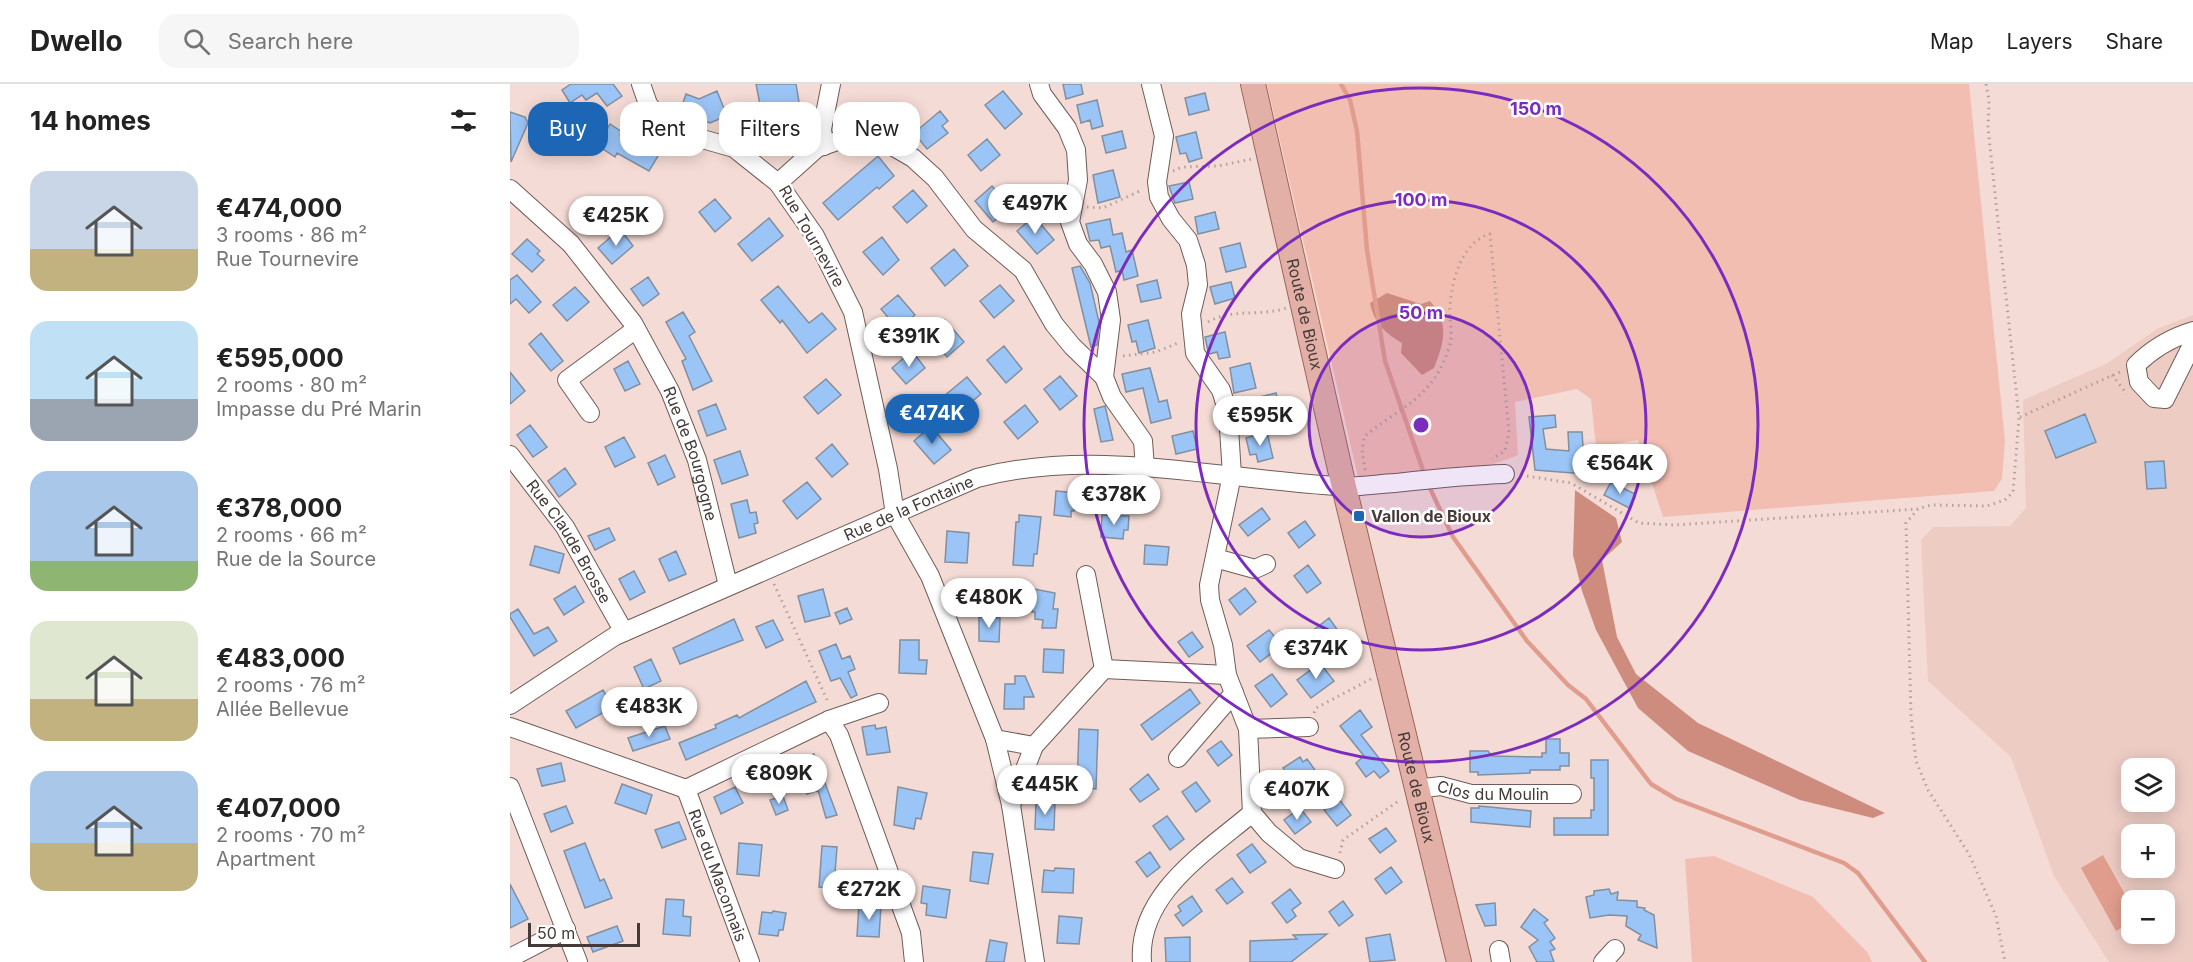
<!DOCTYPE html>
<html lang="en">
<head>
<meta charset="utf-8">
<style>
	:root { --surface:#fff; --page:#f6f6f6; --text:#222; --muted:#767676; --line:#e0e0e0; --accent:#1c66b5 }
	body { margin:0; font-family:Inter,sans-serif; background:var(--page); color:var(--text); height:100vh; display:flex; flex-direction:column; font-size:22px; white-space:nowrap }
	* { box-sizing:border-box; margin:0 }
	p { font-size:20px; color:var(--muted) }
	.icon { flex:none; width:33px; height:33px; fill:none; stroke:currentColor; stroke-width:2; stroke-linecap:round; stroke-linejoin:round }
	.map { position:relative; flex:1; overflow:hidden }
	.panel { display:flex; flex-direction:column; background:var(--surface); width:510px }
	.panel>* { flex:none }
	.banner { position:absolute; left:18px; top:18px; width:570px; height:54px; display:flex; gap:12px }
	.tools { position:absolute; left:1611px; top:674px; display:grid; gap:12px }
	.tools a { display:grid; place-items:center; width:54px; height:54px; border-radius:12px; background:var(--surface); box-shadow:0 3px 15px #0003; font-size:30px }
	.scale { position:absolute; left:18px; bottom:15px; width:112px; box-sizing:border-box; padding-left:6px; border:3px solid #443a38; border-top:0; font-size:16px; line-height:21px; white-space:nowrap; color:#443a38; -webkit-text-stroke:4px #fff; paint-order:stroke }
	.price { position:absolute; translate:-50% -51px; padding:0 14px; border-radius:21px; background:#fff; color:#222; font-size:20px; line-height:39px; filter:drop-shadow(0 2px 3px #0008) }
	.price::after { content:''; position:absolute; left:50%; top:36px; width:18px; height:14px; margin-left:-9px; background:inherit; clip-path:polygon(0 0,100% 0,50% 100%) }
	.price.on { background:var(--accent); color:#fff }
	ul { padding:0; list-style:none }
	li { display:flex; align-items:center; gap:18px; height:150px; padding:0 30px }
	li span { display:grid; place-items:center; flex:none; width:168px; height:120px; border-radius:18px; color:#555 }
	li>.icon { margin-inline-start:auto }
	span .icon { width:72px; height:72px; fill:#fffc; stroke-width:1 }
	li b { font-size:26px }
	h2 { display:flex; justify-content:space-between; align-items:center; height:72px; padding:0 30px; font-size:26px }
	.chip { padding:0 21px; border-radius:18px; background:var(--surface); box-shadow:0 3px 15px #0003; font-size:21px; line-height:54px }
	.chip.on { background:var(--accent); color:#fff }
	header { display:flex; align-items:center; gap:36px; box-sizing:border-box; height:84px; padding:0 30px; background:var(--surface); border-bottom:2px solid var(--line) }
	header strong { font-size:28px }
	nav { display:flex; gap:33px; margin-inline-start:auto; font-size:21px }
	.search { width:420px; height:54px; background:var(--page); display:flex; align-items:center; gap:15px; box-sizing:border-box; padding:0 21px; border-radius:18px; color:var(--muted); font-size:22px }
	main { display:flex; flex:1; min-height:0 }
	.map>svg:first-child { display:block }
</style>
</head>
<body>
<header>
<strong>Dwello</strong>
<div class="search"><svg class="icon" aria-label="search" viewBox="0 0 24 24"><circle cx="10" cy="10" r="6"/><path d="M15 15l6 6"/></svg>Search here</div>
<nav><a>Map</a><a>Layers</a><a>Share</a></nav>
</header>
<main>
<section class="panel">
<h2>14 homes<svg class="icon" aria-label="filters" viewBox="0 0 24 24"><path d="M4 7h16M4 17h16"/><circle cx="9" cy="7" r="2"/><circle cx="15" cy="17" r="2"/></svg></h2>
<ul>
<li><span style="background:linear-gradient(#c9d6e8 65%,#c2b280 0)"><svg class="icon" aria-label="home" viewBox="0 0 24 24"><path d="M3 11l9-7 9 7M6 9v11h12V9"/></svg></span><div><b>€474,000</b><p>3 rooms · 86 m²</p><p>Rue Tournevire</p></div></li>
<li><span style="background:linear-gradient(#bfe0f5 65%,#9aa5b1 0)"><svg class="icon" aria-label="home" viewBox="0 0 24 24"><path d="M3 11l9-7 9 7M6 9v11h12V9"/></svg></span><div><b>€595,000</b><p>2 rooms · 80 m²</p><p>Impasse du Pré Marin</p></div></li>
<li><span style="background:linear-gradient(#a9c7e8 75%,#8fb573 0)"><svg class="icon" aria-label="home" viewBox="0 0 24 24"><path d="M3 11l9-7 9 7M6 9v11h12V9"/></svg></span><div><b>€378,000</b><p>2 rooms · 66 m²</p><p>Rue de la Source</p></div></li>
<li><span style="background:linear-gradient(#dfe7d0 65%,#c2b280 0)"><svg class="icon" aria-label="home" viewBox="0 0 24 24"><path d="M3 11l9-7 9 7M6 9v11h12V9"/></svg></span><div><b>€483,000</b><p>2 rooms · 76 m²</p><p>Allée Bellevue</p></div></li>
<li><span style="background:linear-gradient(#a9c7e8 60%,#c2b280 0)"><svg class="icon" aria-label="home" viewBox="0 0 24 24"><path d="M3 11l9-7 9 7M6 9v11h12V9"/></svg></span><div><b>€407,000</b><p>2 rooms · 70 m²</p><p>Apartment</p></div></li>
</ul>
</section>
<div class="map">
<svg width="1683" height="878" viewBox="0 0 1683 878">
	<rect width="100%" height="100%" fill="#f5dbd5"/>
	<path fill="#edccc4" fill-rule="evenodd" d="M1683,231v647h-84l-55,-86 -43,-119 -83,-76 -7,-141 13,-13 76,-1 16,-18 -3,-108 83,-36 51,-35zM1622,684h32v33h-32zM1622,750h32v33h-32zM1622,816h32v33h-32z"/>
	<path fill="#f3beb2" d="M757,0h702l36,357 -3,38 -8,12 -331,26 -25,-77 -42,7 -5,-48 -14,-10 -62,13 3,53c-49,21 -107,22 -160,22z
		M1204,772l99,41 55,56 4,9h-180l-7,-103z"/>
	<path fill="#ce8c7e" d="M877,209l34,11 9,-3c20,22 14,41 4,67l-12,7 -21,-22 1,-10c-17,-10 -28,-20 -32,-40z
		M1065,406l41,28 6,24 -20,18 15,77 19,37 62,49 187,90 -12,5 -73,-18 -112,-49 -50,-43 -42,-78 -14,-39 -9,-36z"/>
	<path fill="#e09d8e" d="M1593,771l28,50v17l-15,9 -35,-63z"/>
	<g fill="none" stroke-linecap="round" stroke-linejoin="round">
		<path stroke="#e09d8e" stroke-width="4.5" d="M831,0l9,16 7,31 10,119 18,111 40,115
			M918,400l25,53 74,104 41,44 18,14 65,85 25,15 168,64 14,10 67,89"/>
	</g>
	<path fill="#9cc5f7" stroke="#818f9f" stroke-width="1.5" d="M61,0h42l9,12 -15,10 -10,-13 -11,7 -4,-5 -12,8 -8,-13z
		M246,0h40l4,24 -38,7z
		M553,0h18l2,10 -17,5z
		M207,7l8,20 -3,1 2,5 -14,6 -30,-12 6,-17 13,5z
		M493,7l19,23 -17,15 -20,-24z
		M695,9l4,17 -20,5 -4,-17z
		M587,16l6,26 -11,3 -2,-9 -9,3 -4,-18z
		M430,27l8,10 -6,5 6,7 -21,16 -13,-16z
		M0,28l15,5 3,6 -17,39z
		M100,40l12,8 -2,3 25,17 2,-3 11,7 -9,15 -32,-18 -2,4 -18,-12z
		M612,47l4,17 -20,5 -4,-17z
		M686,48l6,26 -13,4 -3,-9 -6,1 -4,-17z
		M477,55l13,16 -19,16 -13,-16z
		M368,72l16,20 -15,13 -2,-2 -39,33 -15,-17z
		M603,86l7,27 -22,6 -5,-28z
		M679,98l4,17 -18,4 -6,-17z
		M482,102l18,22 -17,14 -18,-21z
		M403,106l14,16 -20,17 -14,-16z
		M205,115l16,19 -16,14 -16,-20z
		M705,128l4,17 -21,5 -3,-17z
		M524,132l20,24 -17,14 -20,-23z
		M259,134l14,18 -31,25 -14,-17z
		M600,135l3,16 9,-2 4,19 6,-2 6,26 -14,4 -2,-10 -6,2 -6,-26 -9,2 -2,-8 -9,1 -4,-17z
		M110,145l13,17 -21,18 -14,-16z
		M372,153l17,23 -16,15 -20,-23z
		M17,155l13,12 -3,3 7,6 -12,12 -20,-18z
		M730,159l6,24 -20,5 -6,-24z
		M444,165l14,17 -23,20 -14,-18z
		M570,182l10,17 9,39 -2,23 -6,2 -19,-79z
		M7,191l24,27 -12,11 -13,-14 -6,5v-24z
		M138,193l11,17 -16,12 -12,-17z
		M647,196l4,18 -20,4 -4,-17z
		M721,198l4,16 -20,6 -5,-17z
		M490,201l14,16 -20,17 -14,-17z
		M268,202l31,37 13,-10 14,16 -29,24 -25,-33 -2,3 -19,-23z
		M65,203l14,15 -22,19 -14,-16z
		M388,211l17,20 -17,14 -17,-20z
		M173,228l12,20 -6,4 23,45 -19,9 -11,-29 4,-2 -20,-37z
		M435,236l19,22 -17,15 -19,-23z
		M638,236l7,28 -16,5 -3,-12 -4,1 -4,-17z
		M715,248l5,25 -11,2 -2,-7 -8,2 -1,-3 -3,-14z
		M31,249l22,28 -12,10 -22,-27z
		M494,262l18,23 -16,14 -19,-23z
		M402,267l13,17 -19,16 -14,-16z
		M118,277l12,23 -15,7 -11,-22z
		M740,279l6,25 -22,5 -4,-25z
		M640,284l9,34 8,-2 4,18 -20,5 -8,-35 -17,4 -4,-18z
		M0,288l15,19 -15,13z
		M550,292l17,20 -17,14 -16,-21z
		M457,293l14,17 -23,19 -14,-17z
		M316,295l15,16 -23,19 -14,-17z
		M766,309l4,17 -21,5 -4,-17z
		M206,320l10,25 -19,7 -9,-25z
		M515,321l13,17 -20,17 -14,-17z
		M595,322l8,34 -12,2 -7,-33z
		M1575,330l11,28 -40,16 -11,-27z
		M1045,331l1,12 -13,2 3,20 23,2 -1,-19h14l3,42 -50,-4 -6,-53z
		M20,341l17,22 -14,10 -16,-22z
		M421,342l20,24 -17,14 -20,-23z
		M683,347l4,18 -21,5 -4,-18z
		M757,348l6,26 -15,4 -2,-8 -6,1 -4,-17z
		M114,353l11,20 -20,10 -10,-20z
		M322,360l16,20 -16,13 -16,-19z
		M230,367l8,24 -26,9 -8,-24z
		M155,371l10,22 -17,8 -10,-22z
		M1654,377l2,27 -19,1 -2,-27z
		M55,384l11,16 -17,13 -11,-16z
		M297,398l14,17 -24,20 -14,-18z
		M1101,398l24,12 -6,14 -25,-13z
		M630,403l15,1 -2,18 -15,-1z
		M546,407l20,2 -2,18h-3v6l-17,-2z
		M237,416l3,13 6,-1 2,11 -4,1 2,9 -17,5 -8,-34z
		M752,424l8,11 -22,17 -9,-11z
		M509,431l22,2 -4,37h-3l-1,12 -20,-1 3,-43h3z
		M592,431l27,1 -1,14h-4l-1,9 -22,-2z
		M795,437l10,14 -16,13 -11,-15z
		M99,444l6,12 -20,10 -7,-14z
		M437,447l22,2 -2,30 -22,-1z
		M635,461l24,2 -2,18 -23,-1z
		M25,462l29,8 -5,19 -29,-8z
		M166,467l10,23 -17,7 -10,-22z
		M798,481l13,18 -14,10 -13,-17z
		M124,487l11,21 -15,8 -11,-21z
		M65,502l9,16 -20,13 -10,-16z
		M735,504l11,14 -16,13 -11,-15z
		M313,505l7,27 -25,6 -7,-26z
		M524,505l21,4 -2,16h5l-2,19h-14l1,-8 -8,-1v-7h-3z
		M337,524l5,11 -12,5 -5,-11z
		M8,525l16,25 14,-7 9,14 -23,15 -24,-39v-3z
		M469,533l21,1 -1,24 -20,-1z
		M819,534l12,17 -18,14 -10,-12 5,-4 -3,-4z
		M224,535l9,21 -63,24 -7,-16z
		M263,536l10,20 -17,8 -10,-21z
		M759,546l13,15 -22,17 -13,-16z
		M682,548l11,15 -14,10 -11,-15z
		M390,556h19v20h8l-1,14 -27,-1z
		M326,560l6,15 8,-3 5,13 -7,3 9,23 -6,3 -11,-20 -9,3 -12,-30z
		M534,565l20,1 -1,23 -20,-1z
		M141,575l10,22 -17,8 -10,-22z
		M810,579l14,18 -23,17 -14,-18z
		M762,590l15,20 -16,13 -16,-21z
		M505,592h10l9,21h-10v12h-20l1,-25h10z
		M296,597l10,21 -130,58 -7,-17 37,-15 -1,-3 22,-10 2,3z
		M680,605l10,14 -48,37 -11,-15z
		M93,606l10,17 -37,21 -10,-17z
		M850,626l12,17 -11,8 28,36 -9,7 -6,-7 -8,6 -10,-14 8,-7 -24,-30z
		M365,641l1,4 10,-2 4,25 -23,3 -5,-28z
		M155,642l5,13 -37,12 -5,-13z
		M569,645l19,1 -2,59 -19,-2z
		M1036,655h14v14h9v13h-9v4h-30v3l-52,2v-3h-8v-21h18l4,5 50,1v-4h4z
		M711,657l11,14 -14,11 -11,-15z
		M304,670l23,61 -11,3 -8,-28 -11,4 -12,-33z
		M790,673l3,5 4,-3 8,11 -20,15 -12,-17z
		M1081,676h17v75h-54v-17h37v-8h3v-32h-3z
		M51,679l4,18 -23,5 -5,-17z
		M638,690l11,15 -19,13 -10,-13z
		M686,698l14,19 -14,11 -14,-20z
		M112,700l30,11 -6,19 -31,-11z
		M225,703l8,16 -22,11 -7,-17z
		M388,703l29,6 -6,26 -5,-1 -2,11 -20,-4z
		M273,712l5,14 -12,5 -6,-15z
		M829,715l12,16 -14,11 -13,-16z
		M526,718h19l-1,28 -19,-1z
		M56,722l7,17 -22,9 -7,-18z
		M969,722l52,5 -1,16 -59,-5v-14h8z
		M790,724l11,14 -16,12 -11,-14z
		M657,732l17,23 -14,11 -17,-24z
		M169,738l7,17 -24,9 -7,-18z
		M876,744l10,13 -16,12 -11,-14z
		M75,759l15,38 4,-2 8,19 -27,10 -21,-57z
		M229,759l23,2 -3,31 -22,-2z
		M742,760l14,18 -16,11 -13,-18z
		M312,762l15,1 -2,26 8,1 -1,14 -23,-1z
		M463,768l20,2 -5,30 -18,-3z
		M640,768l10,15 -13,10 -11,-15z
		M881,783l11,15 -16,12 -11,-15z
		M545,784l19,1 -1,24 -31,-1 2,-22 10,1z
		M722,794l11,14 -16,12 -11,-14z
		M0,800l18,35 -18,9z
		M413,802l27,4 -4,28 -20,-3 1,-11 -6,-1z
		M780,805l11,14 -9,7 4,6 -9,7 -15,-20z
		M1099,805l2,5 7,-2 -1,8 20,1v6l8,1 -1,2 10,5 3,33 -19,-8 3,-5 -15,-9 1,-10 -18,-1 -19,3 -4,-21 8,-2v-4z
		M682,812l10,15 -19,15 -8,-11 6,-4 -3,-5z
		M156,815l18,1 -1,16 8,1 -1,19 -27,-2z
		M833,817l10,14 -14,11 -10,-14z
		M985,819l1,22 -11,1 -9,-21z
		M349,820l22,1 -2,32 -22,-1z
		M1024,825l14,11 -4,3 11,15 -5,4 5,7 -5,2 4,11h-17l-8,-15 9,-7 -17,-13z
		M263,827l13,2 -3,17h-4l-1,6 -19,-2 3,-22 10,1z
		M549,832l23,2 -3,26 -22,-1z
		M107,842l6,15 -30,11 -6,-15z
		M817,850l-36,28h-41v-21l47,-2 -4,-4z
		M880,850l5,26 -25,2 -4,-24z
		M680,853v25h-24l-1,-24z
		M480,856l17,3 -3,19h-18z"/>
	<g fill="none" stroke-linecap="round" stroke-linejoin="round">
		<defs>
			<g id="minor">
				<path d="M131,0l7,20 19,25 67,19 44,35"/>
				<path d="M529,0l3,10 25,34 9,22 2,30 -8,42 8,22 15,20 14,28 4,28 -7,57 8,20 31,44 2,27"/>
				<path d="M641,0l13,52 -7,46 2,15 12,22 17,21 8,25 2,20 -7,29 4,39 26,37 7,23 4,62 -23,110 1,15 13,45 4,30 21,54 4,84 17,20 30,25 36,11"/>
				<path d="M314,62l-2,-17 9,-45"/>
				<path id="s1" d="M0,105l61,55 62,79 37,68 27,69 31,125"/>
				<path d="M1683,247c-23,7 -40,17 -57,34l3,17 15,16 11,1 28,-56"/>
				<path d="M80,329l-23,-33 69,-51"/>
				<path id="s2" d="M0,371l55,72 59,105"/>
				<path d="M705,474l40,11 11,-5"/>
				<path d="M594,585l123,6"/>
				<path id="s3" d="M0,621l105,-69 362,-158c118,-31 240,1 359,8 20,2 40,-2 59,-3 37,-4 73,-8 110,-9"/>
				<path d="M319,636l10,15 72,198 3,29"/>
				<path d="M0,643l176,62 143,-69 50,-17"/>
				<path d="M738,645l61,-2"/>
				<path d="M485,655l39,7"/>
				<path d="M668,674l56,-65"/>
				<path d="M0,703l68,175"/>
				<path id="s4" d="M176,705l64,173"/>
				<path id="s5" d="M906,705l25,-3 30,8h101"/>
				<path d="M501,721l23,-59 70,-77 -18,-94"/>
				<path d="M989,866l2,12"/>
				<path d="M0,874l56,-29"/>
				<path d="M525,878l-24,-157 -16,-66 -65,-163 -35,-62 -7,-45 -35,-157 -38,-76 -37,-53 39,-35 23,-8 30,-1 17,4 26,15 22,20 39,51 49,41 31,54 18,22 32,31"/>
				<path d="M632,878c-5,-68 64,-110 110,-149"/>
				<path d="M1093,878l12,-13"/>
			</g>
			<g id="major">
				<path id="s6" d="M743,0l91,403 115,475"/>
			</g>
		</defs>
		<use href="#minor" stroke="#715c57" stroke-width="20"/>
		<use href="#major" stroke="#9e6558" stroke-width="26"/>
		<path stroke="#b4a09b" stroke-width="3" stroke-dasharray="1.5 4.5" stroke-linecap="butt" d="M1476,0l3,16 -1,28 31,290 -6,74 -8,8 -18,6 -56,-1 -13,4 -12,14 5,193 5,45 12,29 41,64 27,62 9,46
			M663,87l9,-4 36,-1 34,-7
			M577,123l16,1 39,-18
			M698,238c23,-14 53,-5 78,-14
			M613,272l33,-4 22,-9
			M1602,291l15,19
			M1510,333l100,-45
			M855,386l-3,-20 2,-13c26,-23 59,-35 76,-68 4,-8 10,-21 11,-30 1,-11 -2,-22 -1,-33 2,-27 12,-64 40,-72l19,198 -4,19 -13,8
			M1011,391l50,8 68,40 36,2 243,-16
			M264,500l55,120
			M804,629l2,-5 55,-29
			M830,769l3,-13 57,-40"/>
		<use href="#minor" stroke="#fff" stroke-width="18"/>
		<use href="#major" stroke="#e2b0a6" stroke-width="24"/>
	</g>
	<circle cx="911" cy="341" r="112" fill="#7b2cbf" fill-opacity=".12"/>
	<g fill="none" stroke="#7b2cbf" stroke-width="3">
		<circle cx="911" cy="341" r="112"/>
		<circle cx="911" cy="341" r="225"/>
		<circle cx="911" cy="341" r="337"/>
	</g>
	<rect fill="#1c66b5" stroke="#fff" stroke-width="2" x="843" y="426" width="12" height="12" rx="3"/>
	<g text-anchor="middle" stroke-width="5" stroke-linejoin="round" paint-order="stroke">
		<g font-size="16" fill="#443a38" stroke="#fff">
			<text transform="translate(302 152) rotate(60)" y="6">Rue Tournevire</text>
			<text dy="6" stroke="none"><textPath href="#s6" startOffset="236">Route de Bioux</textPath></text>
			<text dy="6" stroke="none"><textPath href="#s1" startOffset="326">Rue de Bourgogne</textPath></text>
			<text dy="6" stroke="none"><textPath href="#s3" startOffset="446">Rue de la Fontaine</textPath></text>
			<text dy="6" stroke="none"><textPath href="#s2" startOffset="105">Rue Claude Brosse</textPath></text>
			<text dy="6" stroke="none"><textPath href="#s6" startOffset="722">Route de Bioux</textPath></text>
			<text dy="6" stroke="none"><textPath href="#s5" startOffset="78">Clos du Moulin</textPath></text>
			<text dy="6" stroke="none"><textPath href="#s4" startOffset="92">Rue du Maconnais</textPath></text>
		</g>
		<g font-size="16" font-weight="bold" fill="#443a38" stroke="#fff" text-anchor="start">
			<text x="861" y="438">Vallon de Bioux</text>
		</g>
	</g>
	<circle cx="911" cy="341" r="9" fill="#7b2cbf" stroke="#fff" stroke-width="3"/>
	<g font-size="18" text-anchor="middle" font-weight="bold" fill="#7b2cbf" stroke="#fff" stroke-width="5" stroke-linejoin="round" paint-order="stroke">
		<text x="1026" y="31">150 m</text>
		<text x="911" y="122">100 m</text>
		<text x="911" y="235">50 m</text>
	</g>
</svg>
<div class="tools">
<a><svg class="icon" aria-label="layers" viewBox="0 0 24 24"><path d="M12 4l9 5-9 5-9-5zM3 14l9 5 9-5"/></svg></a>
<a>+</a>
<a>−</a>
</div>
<div class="scale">50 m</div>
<b class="price" style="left:525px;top:151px">€497K</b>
<b class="price" style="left:106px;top:163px">€425K</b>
<b class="price" style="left:399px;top:284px">€391K</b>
<b class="price on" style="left:422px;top:361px">€474K</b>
<b class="price" style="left:750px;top:363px">€595K</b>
<b class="price" style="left:1110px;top:411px">€564K</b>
<b class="price" style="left:604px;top:442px">€378K</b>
<b class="price" style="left:479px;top:545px">€480K</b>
<b class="price" style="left:806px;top:596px">€374K</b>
<b class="price" style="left:139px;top:654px">€483K</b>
<b class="price" style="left:269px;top:721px">€809K</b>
<b class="price" style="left:535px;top:732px">€445K</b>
<b class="price" style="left:787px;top:737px">€407K</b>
<b class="price" style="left:359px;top:837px">€272K</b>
<div class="banner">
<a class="chip on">Buy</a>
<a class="chip">Rent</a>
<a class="chip">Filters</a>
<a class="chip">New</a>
</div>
</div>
</main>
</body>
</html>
